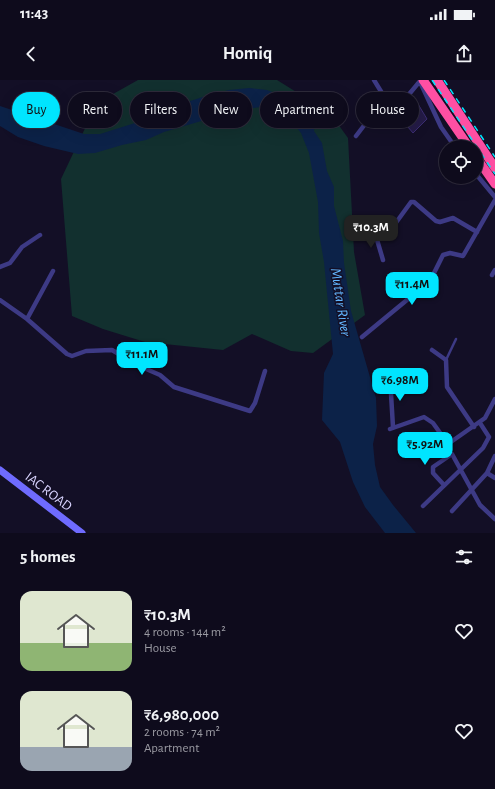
<!DOCTYPE html>
<html lang="en">
<head>
<meta charset="utf-8">
<style>
	:root { --surface:#0e0b1c; --page:#1c1929; --text:#f1f3f6; --muted:#9b9ba3; --line:#2e2b3b; --accent:#00e5ff }
	body { margin:0; font-family:"Alegreya Sans",sans-serif; background:var(--page); color:var(--text); height:100vh; display:flex; flex-direction:column; font-size:15px; white-space:nowrap }
	* { box-sizing:border-box; margin:0 }
	p { font-size:13px; color:var(--muted) }
	.icon { flex:none; width:22px; height:22px; fill:none; stroke:currentColor; stroke-width:2; stroke-linecap:round; stroke-linejoin:round }
	.map { position:relative; height:453px; overflow:hidden }
	.panel { display:flex; flex-direction:column; background:var(--surface); flex:1 }
	.panel>* { flex:none }
	.hud { position:absolute; left:12px; top:12px; width:471px; height:36px; display:flex; gap:8px }
	.controls { position:absolute; left:439px; top:60px; display:grid; gap:8px }
	.controls a { display:grid; place-items:center; width:44px; height:44px; border-radius:50%; background:var(--surface); box-shadow:0 4px 16px #0002,0 0 0 1px var(--line); font-size:20px }
	.price { position:absolute; translate:-50% -34px; padding:0 9px; border-radius:8px; background:var(--accent); color:#111; font-size:13px; line-height:26px; filter:drop-shadow(0 1px 2px #0008) }
	.price::after { content:''; position:absolute; left:50%; top:24px; width:12px; height:9px; margin-left:-6px; background:inherit; clip-path:polygon(0 0,100% 0,50% 100%) }
	.price.active { background:#222; color:#fff }
	ul { padding:0; list-style:none }
	li { display:flex; align-items:center; gap:12px; height:100px; padding:0 20px }
	li span { display:grid; place-items:center; flex:none; width:112px; height:80px; border-radius:12px; color:#555 }
	li>.icon { margin-inline-start:auto }
	span .icon { width:48px; height:48px; fill:#fffc; stroke-width:1 }
	li b { font-size:17px }
	h2 { display:flex; justify-content:space-between; align-items:center; height:48px; padding:0 20px; font-size:17px }
	.chip { padding:0 14px; border-radius:18px; background:var(--surface); box-shadow:0 4px 16px #0002,0 0 0 1px var(--line); font-size:14px; line-height:36px }
	.chip.active { background:var(--accent); color:#111 }
	.status { display:flex; justify-content:space-between; align-items:center; height:28px; padding:0 20px; background:var(--surface); direction:ltr }
	.status svg { height:11px; fill:currentColor }
	header { display:flex; justify-content:space-between; align-items:center; height:52px; padding:0 20px; background:var(--surface); font-size:18px; font-weight:700 }
	.map>svg:first-child { display:block }
</style>
</head>
<body>
<div class="status"><b>11:43</b><svg viewBox="0 0 49 12"><path d="M0 12V9h3v3zM5 12V6h3v6zM10 12V3h3v9zM15 12V0h3v12zM26 1h20v11H26zM47 4h2v5h-2z"/></svg></div>
<header><svg class="icon" aria-label="back" viewBox="0 0 24 24"><path d="M15 5l-7 7 7 7"/></svg>Homiq<svg class="icon" aria-label="share" viewBox="0 0 24 24"><path d="M12 15V3M7 8l5-5 5 5M5 13v7h14v-7"/></svg></header>
<div class="map">
<svg width="495" height="453" viewBox="0 0 495 453">
	<rect width="100%" height="100%" fill="#130f26"/>
	<path fill="#12302f" d="M138,0h139l53,33 18,25 6,114 11,63 -52,38 -22,-2 -39,-17 -29,16 -78,-8 -42,-13 -31,-13 -11,-137 36,-76z"/>
	<path fill="#0c2248" d="M249,8l18,2 32,12 10,5 6,11 -1,13 8,12 5,28 7,16v19l9,35 1,22 7,48 25,87 1,28 -4,18 2,21 5,22 13,18 23,28h-31l-20,-26 -12,-25 -13,-40 -18,-22 2,-47 9,-19 -9,-92 -5,-29 -1,-31 -9,-49 -8,-20 -12,-15 -10,-7 -16,-4 -21,2 -78,23 -18,8 -24,5 -27,8 -17,1 -34,-8 -26,-9 -18,-11v-20l84,28h16l35,-11 24,-12 47,-15 23,-6z"/>
	<path fill="#241b47" stroke="#3b2d73" d="M415,19l12,20 -14,14 -11,-13z"/>
	<g fill="none" stroke-linecap="round" stroke-linejoin="round">
		<path stroke="#3d3a85" stroke-width="2.5" d="M446,280l10,-21"/>
		<path stroke="#3d3a85" stroke-width="4.5" d="M421,4l20,43 14,20
			M387,46l9,-16 24,-29
			M356,56l29,-38 -11,-18
			M476,94l19,23
			M383,180l-8,-27 20,-9 16,-22h3l22,19 4,1 13,-4 24,14
			M0,187l10,-4 12,-16 18,-12
			M492,195l3,-5
			M0,220l27,19 40,35 5,2 14,-5 26,-1 25,15 23,10 14,12 76,24 5,-8 10,-32
			M27,239l26,-48
			M362,257l68,-56 13,-26 7,-2 13,3 32,-56
			M432,270l14,10 1,27 27,40
			M390,297l3,50
			M390,349l34,-12 9,6 15,21 37,-26 10,-19
			M487,393l8,5
			M444,405l-11,-12v-6l19,-13 28,51 15,14
			M423,426l60,-58 6,-11 -9,-14
			M452,431l35,-38 8,-17"/>
		<path stroke="#6f6bff" stroke-width="7" d="M0,390l82,63"/>
		<path stroke="#ff4fa3" stroke-width="9" d="M423,0l46,67
			M437,0l58,88
			M476,77l19,27"/>
		<path stroke="#00e5ff" stroke-width="1.5" stroke-dasharray="6 5" stroke-linecap="butt" d="M432,0l63,94
			M444,0l51,77"/>
	</g>
	<g text-anchor="middle" stroke-width="3" stroke-linejoin="round" paint-order="stroke">
		<g font-size="14" fill="#d9d4ff" stroke="#130f26">
			<text transform="translate(49 411) rotate(37)" y="5">IAC ROAD</text>
		</g>
		<g font-size="15" font-style="italic" fill="#62b6ff" stroke="#130f26">
			<text transform="translate(341 222) rotate(81)" y="5">Muttar River</text>
		</g>
	</g>
</svg>
<div class="controls">
<a><svg class="icon" aria-label="locate" viewBox="0 0 24 24"><circle cx="12" cy="12" r="6"/><path d="M12 2v4M12 18v4M2 12h4M18 12h4"/></svg></a>
</div>
<b class="price active" style="left:371px;top:169px">₹10.3M</b>
<b class="price" style="left:412px;top:226px">₹11.4M</b>
<b class="price" style="left:142px;top:296px">₹11.1M</b>
<b class="price" style="left:400px;top:322px">₹6.98M</b>
<b class="price" style="left:425px;top:386px">₹5.92M</b>
<div class="hud">
<a class="chip active">Buy</a>
<a class="chip">Rent</a>
<a class="chip">Filters</a>
<a class="chip">New</a>
<a class="chip">Apartment</a>
<a class="chip">House</a>
</div>
</div>
<section class="panel">
<h2>5 homes<svg class="icon" aria-label="filters" viewBox="0 0 24 24"><path d="M4 7h16M4 17h16"/><circle cx="9" cy="7" r="2"/><circle cx="15" cy="17" r="2"/></svg></h2>
<ul>
<li><span style="background:linear-gradient(#dfe7d0 65%,#8fb573 0)"><svg class="icon" aria-label="home" viewBox="0 0 24 24"><path d="M3 11l9-7 9 7M6 9v11h12V9"/></svg></span><div><b>₹10.3M</b><p>4 rooms · 144 m²</p><p>House</p></div><svg class="icon" aria-label="heart" viewBox="0 0 24 24"><path d="M12 20l-8-8c-3-5 5-10 8-4 3-6 11-1 8 4z"/></svg></li>
<li><span style="background:linear-gradient(#dfe7d0 70%,#9aa5b1 0)"><svg class="icon" aria-label="home" viewBox="0 0 24 24"><path d="M3 11l9-7 9 7M6 9v11h12V9"/></svg></span><div><b>₹6,980,000</b><p>2 rooms · 74 m²</p><p>Apartment</p></div><svg class="icon" aria-label="heart" viewBox="0 0 24 24"><path d="M12 20l-8-8c-3-5 5-10 8-4 3-6 11-1 8 4z"/></svg></li>
</ul>
</section>
</body>
</html>
